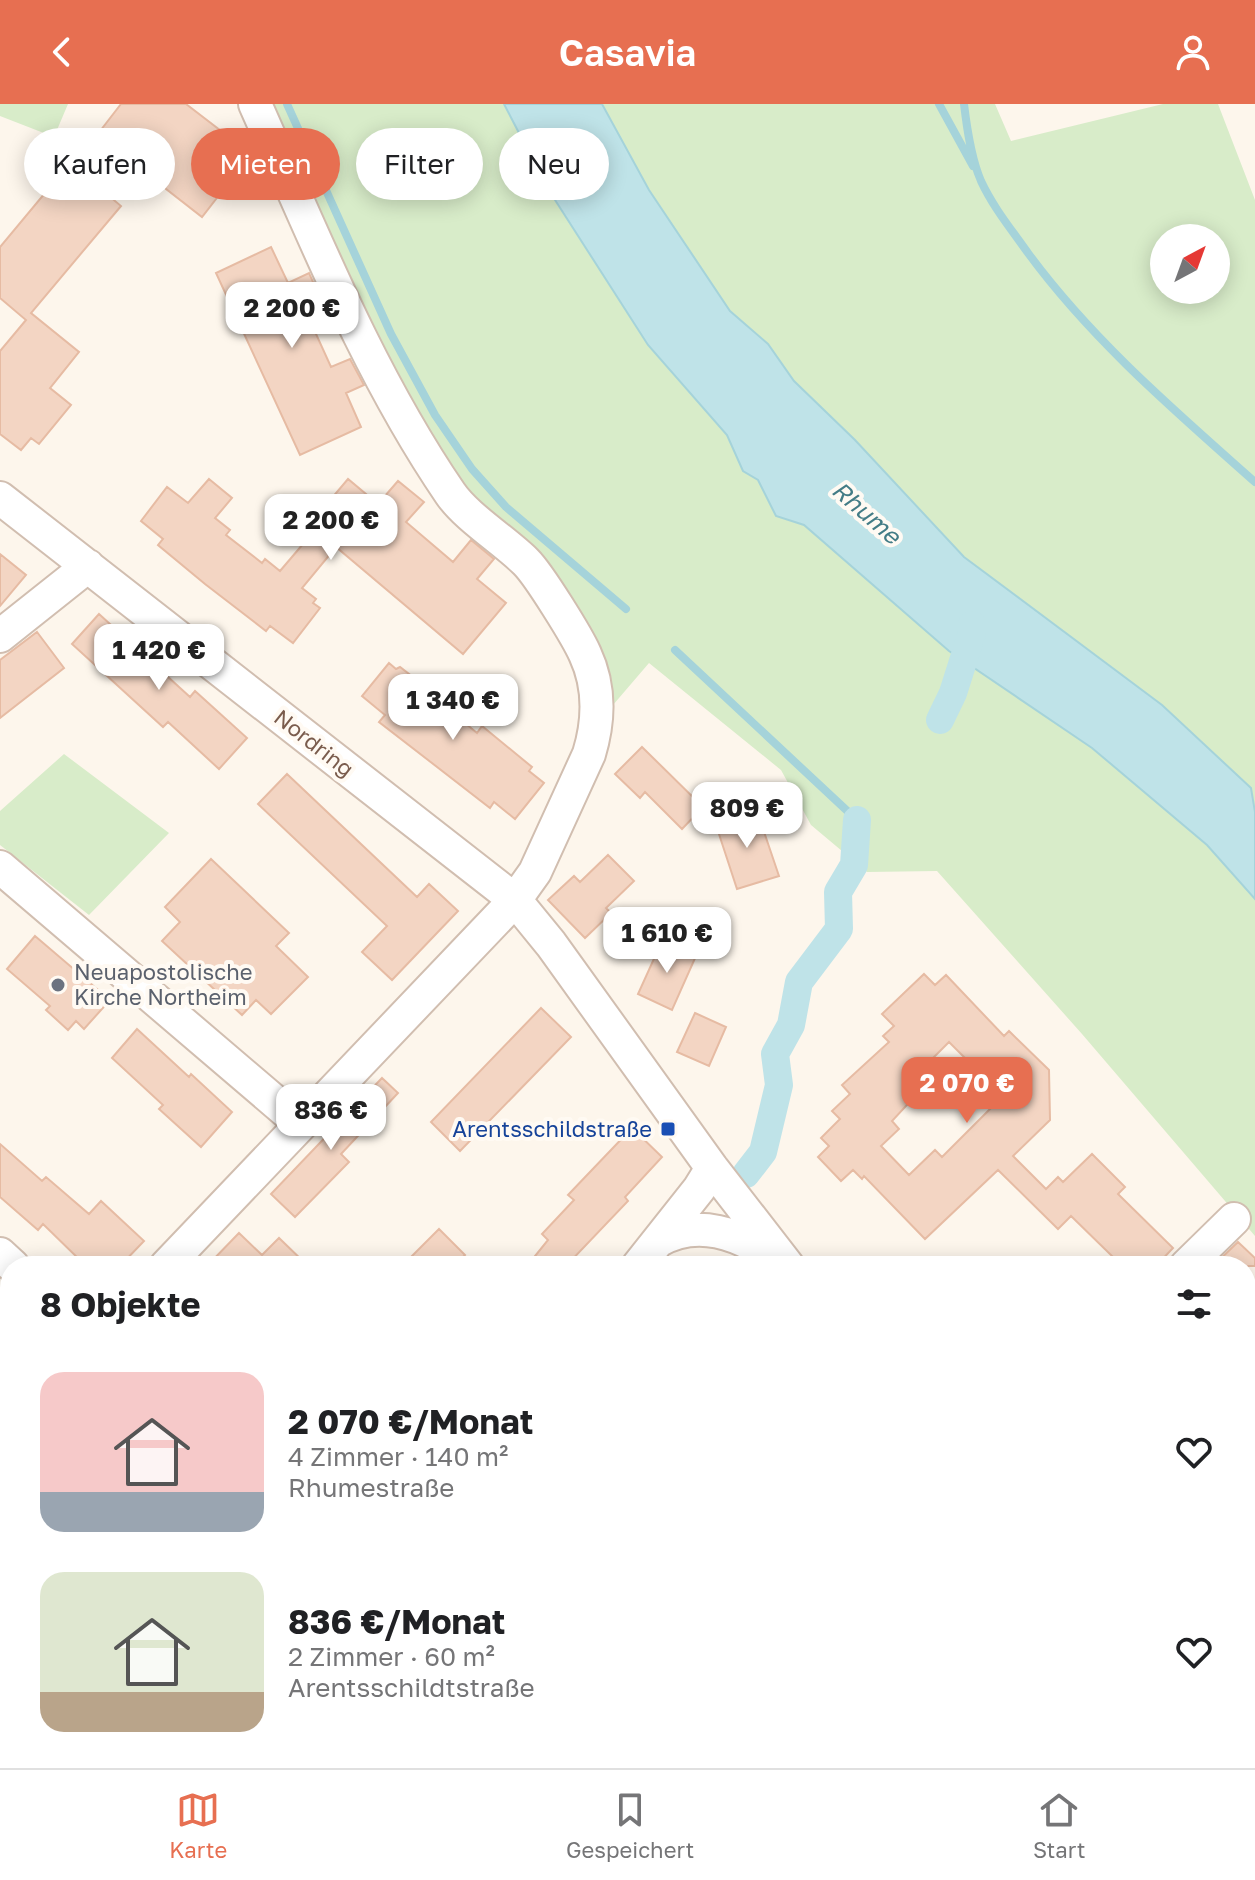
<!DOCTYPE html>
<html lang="de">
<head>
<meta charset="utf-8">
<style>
	:root { --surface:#fff; --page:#f2f2f2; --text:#202124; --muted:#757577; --line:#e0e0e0; --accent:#e76f51 }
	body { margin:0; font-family:"Golos Text",sans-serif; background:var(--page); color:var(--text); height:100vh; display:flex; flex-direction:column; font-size:30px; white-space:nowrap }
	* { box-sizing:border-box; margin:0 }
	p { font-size:26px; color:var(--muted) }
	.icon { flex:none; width:44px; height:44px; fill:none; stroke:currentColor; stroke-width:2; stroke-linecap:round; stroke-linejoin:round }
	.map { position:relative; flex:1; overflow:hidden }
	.side { position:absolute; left:0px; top:1152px; width:1256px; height:512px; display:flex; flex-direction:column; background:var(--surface); border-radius:32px 32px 0 0; box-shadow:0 4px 20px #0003 }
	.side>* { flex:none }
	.guide { position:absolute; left:24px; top:24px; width:800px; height:72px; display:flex; gap:16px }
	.needle { width:52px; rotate:41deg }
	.controls { position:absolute; left:1150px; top:120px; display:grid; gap:16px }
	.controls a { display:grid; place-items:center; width:80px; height:80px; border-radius:50%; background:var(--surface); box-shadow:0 4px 20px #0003; font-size:40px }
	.price { position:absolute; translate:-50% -68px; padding:0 18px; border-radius:16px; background:#fff; color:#222; font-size:26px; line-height:52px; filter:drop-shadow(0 2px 4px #0008) }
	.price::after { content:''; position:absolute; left:50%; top:48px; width:24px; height:18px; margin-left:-12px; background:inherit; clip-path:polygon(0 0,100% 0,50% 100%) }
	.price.on { background:var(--accent); color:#fff }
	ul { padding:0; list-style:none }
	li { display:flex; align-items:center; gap:24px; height:200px; padding:0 40px }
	li span { display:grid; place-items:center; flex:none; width:224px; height:160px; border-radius:24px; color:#555 }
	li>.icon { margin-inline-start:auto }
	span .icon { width:96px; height:96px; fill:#fffc; stroke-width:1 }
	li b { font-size:34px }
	h2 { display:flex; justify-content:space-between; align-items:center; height:96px; padding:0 40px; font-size:34px }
	.pill { padding:0 28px; border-radius:36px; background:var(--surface); box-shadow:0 4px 20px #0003; font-size:28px; line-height:72px }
	.pill.on { background:var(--accent); color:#fff }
	header { display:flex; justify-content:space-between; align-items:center; height:104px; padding:0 40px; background:var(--accent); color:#fff; font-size:36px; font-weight:600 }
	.tabs { display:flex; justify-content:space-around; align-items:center; height:112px; border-top:2px solid var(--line); background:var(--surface); font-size:22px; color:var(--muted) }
	.tabs a { display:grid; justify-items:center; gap:4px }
	.tabs .on { color:var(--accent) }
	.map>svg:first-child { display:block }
</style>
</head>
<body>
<header><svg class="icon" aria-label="back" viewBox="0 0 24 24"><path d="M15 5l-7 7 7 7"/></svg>Casavia<svg class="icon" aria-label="person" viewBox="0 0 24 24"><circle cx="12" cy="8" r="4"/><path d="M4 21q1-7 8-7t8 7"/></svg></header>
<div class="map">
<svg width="1255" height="1664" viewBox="0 0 1255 1664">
	<rect width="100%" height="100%" fill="#fdf6ec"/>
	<path fill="#d8ecc9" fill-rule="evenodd" d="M0,0h68l-14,33 -54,-21z
		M262,0h733l16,37 152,-37h55l37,96v1036l-173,-202 -145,-163 -70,1 -56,-47 -30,-55 -132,-107 -36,42 -22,-75 -26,-40 -106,-96 -34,-49zM1164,134h52v52h-52z
		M64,650l105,79 -80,82 -89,-70v-34z
		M283,1654h92l-12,10h-88z"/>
	<path fill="#bfe3e8" stroke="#a5d3da" stroke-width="2" d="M504,0h98l47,86 81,121 38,33 26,37 61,59 109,117 198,148 89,83 4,24v87l-48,-54 -115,-97 -143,-97 -145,-126 -28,-9 -18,-36 -15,-9 -16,-36 -79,-90 -100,-156z"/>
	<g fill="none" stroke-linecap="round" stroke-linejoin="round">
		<path stroke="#a5d3da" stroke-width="8" d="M287,0l104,230 44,81 37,54 34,38 120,102
			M939,0l34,62
			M964,0c3,25 7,54 17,77 12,26 30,48 47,72 64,87 146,157 227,229
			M675,546l182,170"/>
		<path stroke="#bfe3e8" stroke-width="28" d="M940,616l13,-27 19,-60v-8
			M746,1070l17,-22 16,-67 -4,-31 16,-29 8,-43 40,-53 -1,-37 16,-27 3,-45
			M335,1664l8,-10"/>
	</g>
	<path fill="#f3d5c3" stroke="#e6bba3" stroke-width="2" fill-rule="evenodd" d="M121,0h65l65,50 -49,63 -105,-82z
		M70,59l51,43 -90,107 48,39 -29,36 21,17 -32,39 -8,-6 -10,12 -21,-16v-83l26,-31 -26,-22v-51z
		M271,143l17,36 21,-10 14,31 -17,8 25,55 19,-8 14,26 -18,8 15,34 -61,28 -84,-182z
		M209,375l23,19 -17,20 15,12 -4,5 36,28 3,-4 15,12 35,-41 -6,-5 39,-46 30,25 20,-23 26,21 -18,20 47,40 18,-22 23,19 -17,20 29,24 -43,51 -127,-107 -34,41 14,11 -3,4 7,5 -27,35 -23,-17 -4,5 -61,-47 -47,-39 5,-6 -22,-18 26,-34 21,16z
		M0,450l26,21 -26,31z
		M99,510l91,83 5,-6 52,47 -28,31 -51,-47 -5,5 -91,-83z
		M37,528l27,36 -64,50v-58z
		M389,559l7,6 4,-2 49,38 -1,4 29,24 5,-7 50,41 -3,4 15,12 -29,36 -21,-17 -4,6 -111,-86 6,-7 -23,-19z
		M642,643l61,60 -21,22 -37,-37 -5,6 -25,-24z
		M287,670l130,123 12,-13 29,27 -66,69 -30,-28 25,-26 -129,-122z
		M757,707l22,65 -42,13 -21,-64z
		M608,751l26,26 -28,27 5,5 -26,25 -37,-38 26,-24 6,6z
		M211,755l78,74 -13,13 32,31 -37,37 -15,-14 -14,15 -80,-74 18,-19 -15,-15z
		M35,832l75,64 -26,29 -8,-8 -8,9 -22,-20 4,-4 -43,-37z
		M662,837l34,15 -24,54 -34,-16z
		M924,870l11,11 11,-10 58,61 5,-5 40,39 1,50 -37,36 33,33 12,-12 5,5 29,-28 33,33 -7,7 55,54 -17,18h-54l10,-10 -41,-40 -13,13 -60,-59 -73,69 -61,-63 -2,3 -9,-9 -12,11 -23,-24 11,-11 -8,-8 19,-19 -8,-8 18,-17 -8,-9 47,-43 -6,-6 11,-10 -12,-12zM949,938l44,44 1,19 -52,52 -7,-7 -26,25 -28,-29 18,-17 -7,-8 26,-28 -5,-6 10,-9 -5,-5z
		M541,904l30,29 -111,114 -29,-29z
		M695,909l31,14 -17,39 -32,-14z
		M137,925l52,48 2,-3 41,38 -31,35 -42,-38 4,-4 -51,-47z
		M382,974l16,15 -57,61 8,8 -54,55 -24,-23z
		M632,1024l30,29 -37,40 3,4 -62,65h-39l21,-26 -6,-6 32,-34 -6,-5z
		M0,1040l42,37 4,-4 43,37 12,-13 43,40 -24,25h-34l-43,-42 -5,6 -38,-33z
		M439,1125l26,26 -11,11h-52z
		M239,1129l23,22 17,-17 29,28h-101z
		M1238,1138l17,16v8h-42z"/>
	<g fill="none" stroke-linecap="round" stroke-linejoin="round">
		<defs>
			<path id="minor" d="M0,394l515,402 36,44 161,224 76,98
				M0,532l88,-70
				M0,763l301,257
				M658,1137c39,-23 82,-7 116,17
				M0,1150l13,12
				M166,1162l349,-366 20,-28 54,-118c10,-33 11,-68 -4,-100 -8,-18 -46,-79 -59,-92 -21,-21 -60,-45 -76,-69 -82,-120 -136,-257 -195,-389
				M638,1162l61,-77 13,-21
				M1186,1162l48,-47
				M0,1338l10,-10
				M1246,1628l9,9
				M474,1654l10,10
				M223,1664l8,-10
				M446,1664l3,-10
				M865,1664l9,-10"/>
		</defs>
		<use href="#minor" stroke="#d1beb0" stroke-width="36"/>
		<use href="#minor" stroke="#fff" stroke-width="32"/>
	</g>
	<circle fill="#6b7280" stroke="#fffaf3" stroke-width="3" cx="58" cy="881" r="8"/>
	<rect fill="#1a4fb4" stroke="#fffaf3" stroke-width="3" x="660" y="1017" width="16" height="16" rx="4"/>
	<g text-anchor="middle" stroke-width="8" stroke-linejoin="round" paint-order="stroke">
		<g font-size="22" fill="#7a5c4d" stroke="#fffaf3">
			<text transform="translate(314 639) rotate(38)" y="8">Nordring</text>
		</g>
		<g font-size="22" fill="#5b616d" stroke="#fffaf3" text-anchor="start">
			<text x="74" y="876">Neuapostolische<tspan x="74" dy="25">Kirche Northeim</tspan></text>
		</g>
		<g font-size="22" fill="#164399" stroke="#fffaf3" text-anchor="end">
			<text x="652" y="1033">Arentsschildstraße</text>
		</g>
		<g font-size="24" font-style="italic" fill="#437c86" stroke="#fffaf3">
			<text transform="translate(866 409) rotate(41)" y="8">Rhume</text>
		</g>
	</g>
</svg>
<div class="controls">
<a><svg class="needle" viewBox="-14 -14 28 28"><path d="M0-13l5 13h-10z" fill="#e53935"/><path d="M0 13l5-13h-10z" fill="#757577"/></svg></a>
</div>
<b class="price" style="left:292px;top:246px">2 200 €</b>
<b class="price" style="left:331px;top:458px">2 200 €</b>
<b class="price" style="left:159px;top:588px">1 420 €</b>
<b class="price" style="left:453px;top:638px">1 340 €</b>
<b class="price" style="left:747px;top:746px">809 €</b>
<b class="price" style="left:667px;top:871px">1 610 €</b>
<b class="price on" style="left:967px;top:1021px">2 070 €</b>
<b class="price" style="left:331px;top:1048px">836 €</b>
<div class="guide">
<a class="pill">Kaufen</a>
<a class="pill on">Mieten</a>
<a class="pill">Filter</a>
<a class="pill">Neu</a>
</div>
<section class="side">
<h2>8 Objekte<svg class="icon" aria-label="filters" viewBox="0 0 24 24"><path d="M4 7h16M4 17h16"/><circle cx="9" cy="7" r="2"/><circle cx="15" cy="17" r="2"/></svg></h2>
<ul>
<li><span style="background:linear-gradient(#f6c9c9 75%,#9aa5b1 0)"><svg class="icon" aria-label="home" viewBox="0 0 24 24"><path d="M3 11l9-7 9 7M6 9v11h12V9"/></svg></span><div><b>2 070 €/Monat</b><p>4 Zimmer · 140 m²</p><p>Rhumestraße</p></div><svg class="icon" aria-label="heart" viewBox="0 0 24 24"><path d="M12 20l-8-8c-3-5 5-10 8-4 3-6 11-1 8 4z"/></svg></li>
<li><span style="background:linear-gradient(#dfe7d0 75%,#b9a48a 0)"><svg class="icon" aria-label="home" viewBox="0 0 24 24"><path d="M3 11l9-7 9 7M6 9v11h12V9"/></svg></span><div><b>836 €/Monat</b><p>2 Zimmer · 60 m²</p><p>Arentsschildtstraße</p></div><svg class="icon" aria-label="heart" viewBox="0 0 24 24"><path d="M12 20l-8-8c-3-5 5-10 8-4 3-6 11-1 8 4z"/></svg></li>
</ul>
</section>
</div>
<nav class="tabs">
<a class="on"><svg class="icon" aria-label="map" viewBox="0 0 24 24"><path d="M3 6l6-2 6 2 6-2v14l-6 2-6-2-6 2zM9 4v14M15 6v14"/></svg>Karte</a>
<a><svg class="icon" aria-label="saved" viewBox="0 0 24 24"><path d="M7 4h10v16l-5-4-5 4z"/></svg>Gespeichert</a>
<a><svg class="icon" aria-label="home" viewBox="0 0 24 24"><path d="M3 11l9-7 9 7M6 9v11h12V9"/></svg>Start</a>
</nav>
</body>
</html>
